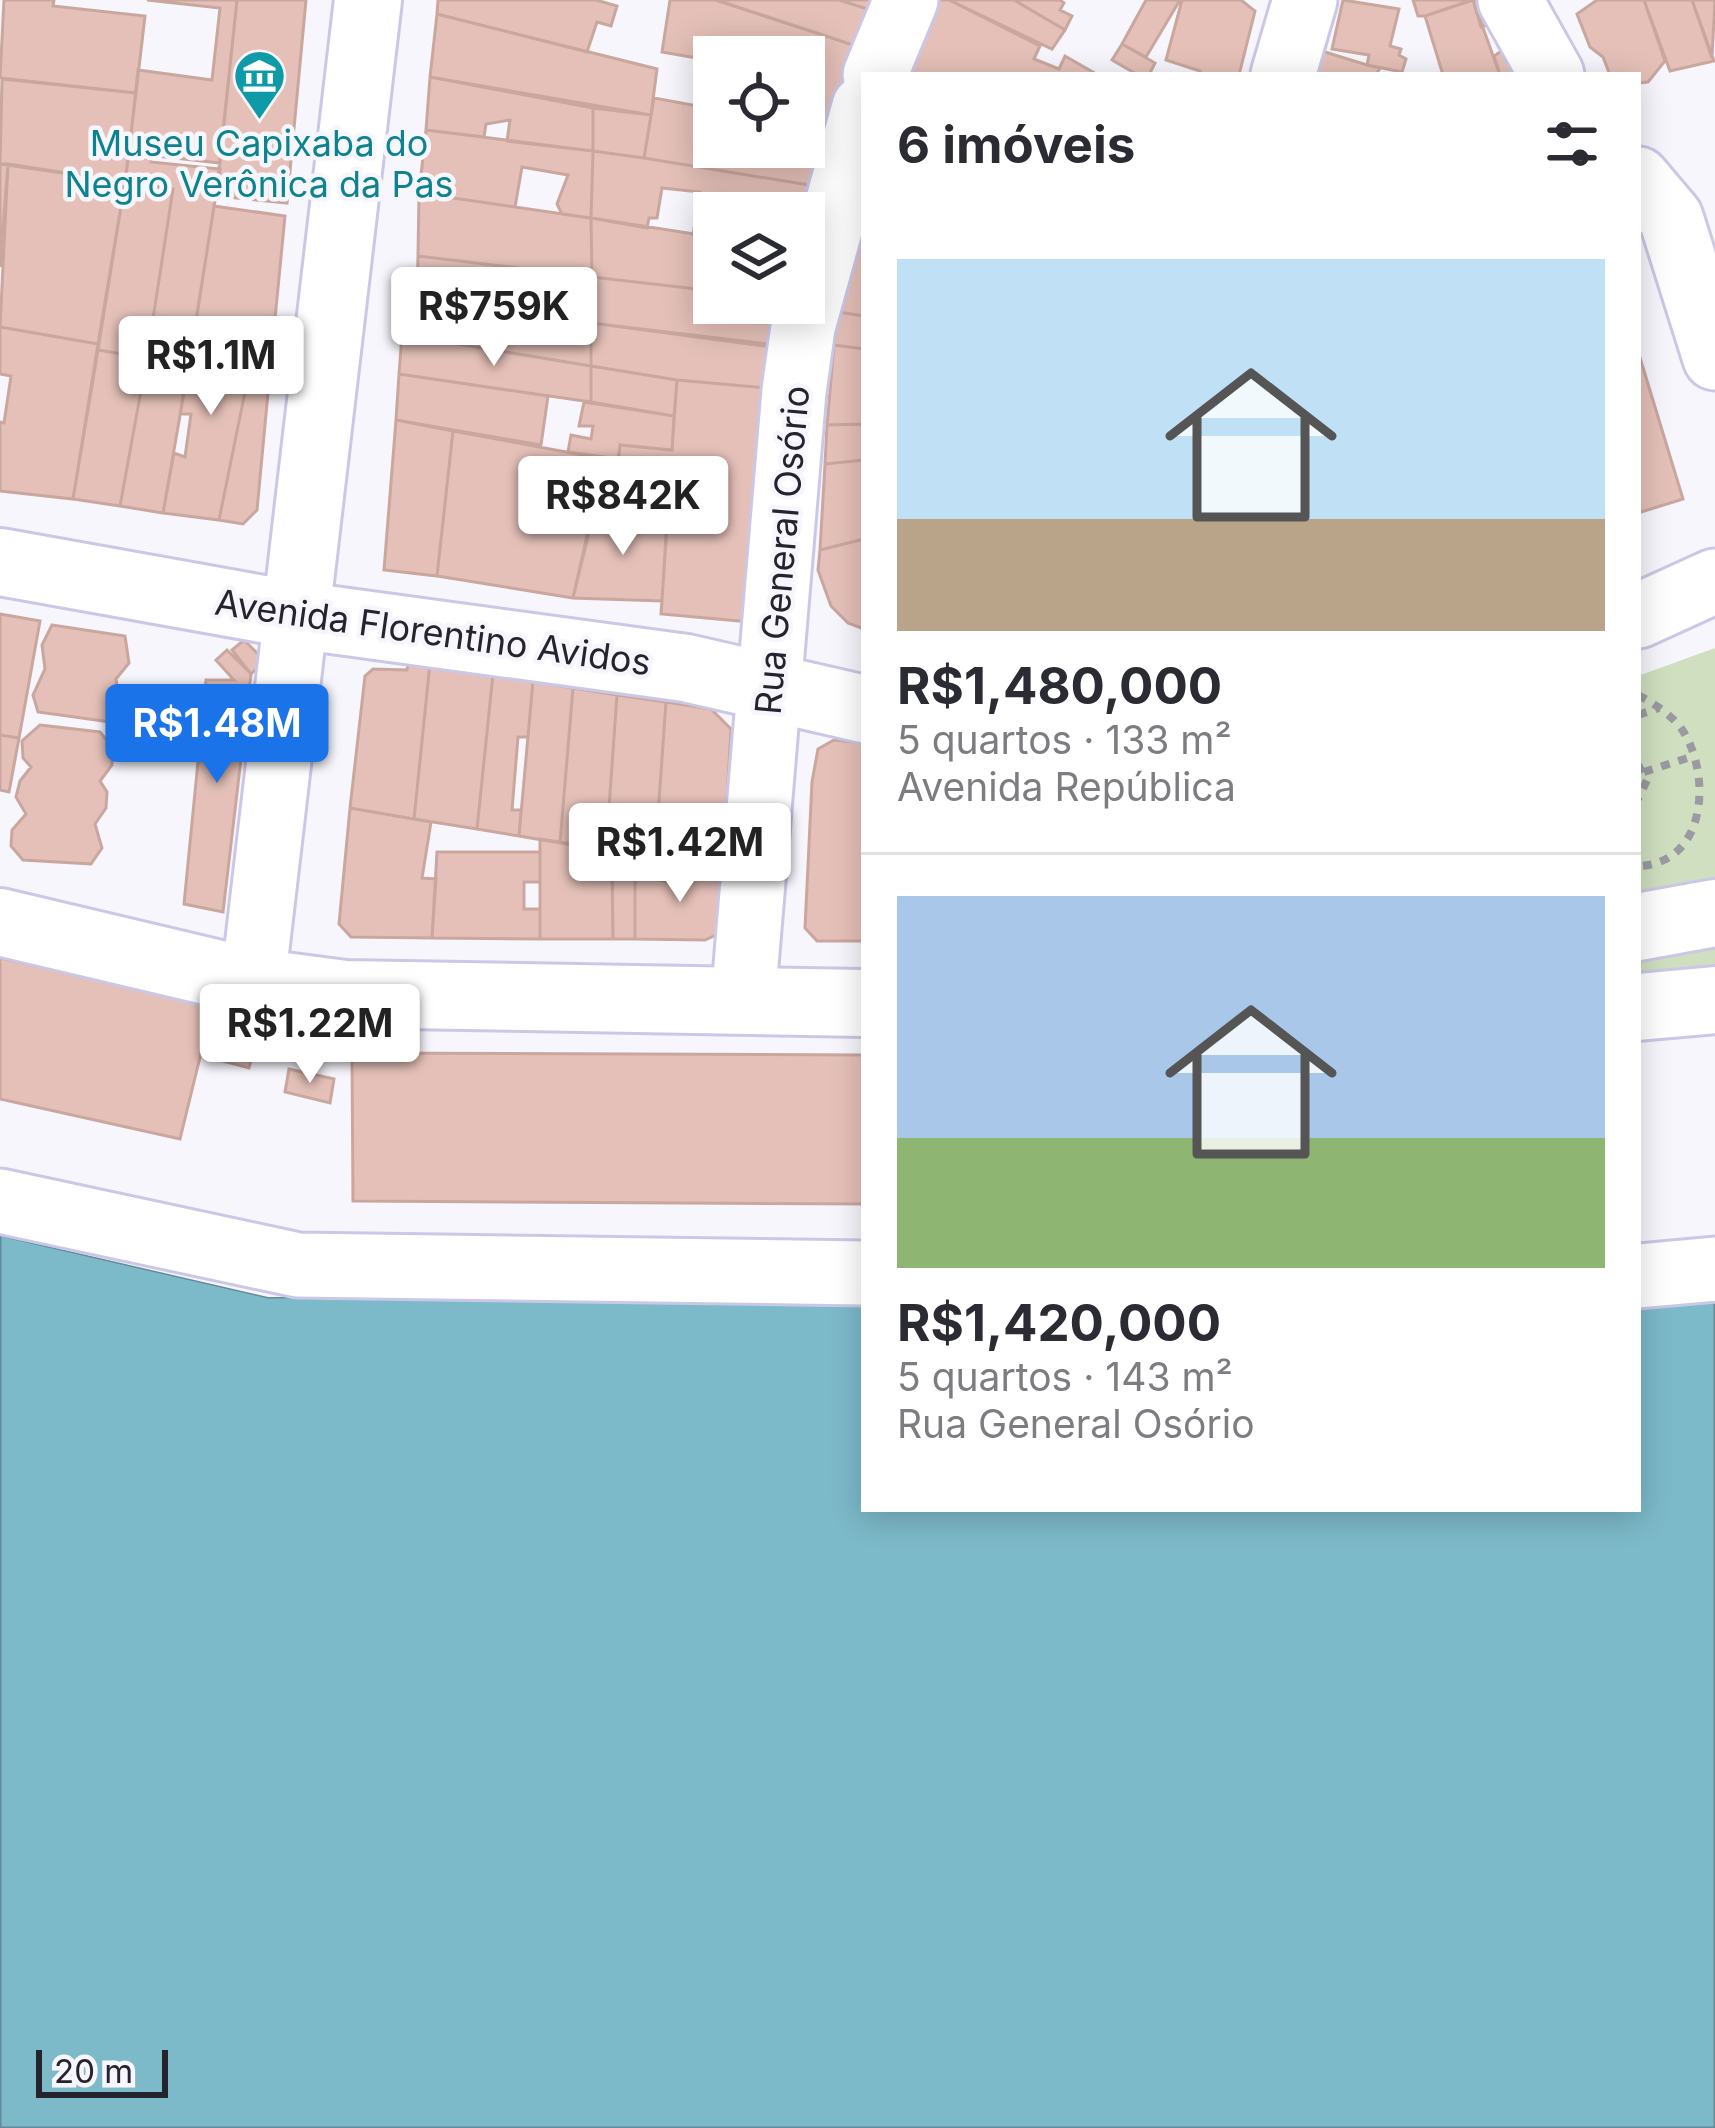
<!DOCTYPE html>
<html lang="pt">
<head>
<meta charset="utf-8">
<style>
	:root { --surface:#fff; --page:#f2f2f3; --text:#2b2b33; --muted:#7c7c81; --line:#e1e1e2; --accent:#1a73e8 }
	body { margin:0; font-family:Inter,sans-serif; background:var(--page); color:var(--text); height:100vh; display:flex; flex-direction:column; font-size:45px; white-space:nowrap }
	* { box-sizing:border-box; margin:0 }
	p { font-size:39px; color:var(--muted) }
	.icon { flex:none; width:66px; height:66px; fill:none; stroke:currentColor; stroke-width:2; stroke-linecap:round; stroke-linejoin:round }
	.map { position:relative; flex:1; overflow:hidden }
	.panel { position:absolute; left:861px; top:72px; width:780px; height:1440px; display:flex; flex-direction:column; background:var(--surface); border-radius:0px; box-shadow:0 6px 30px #0003 }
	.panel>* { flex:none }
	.buttons { position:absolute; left:693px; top:36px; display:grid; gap:24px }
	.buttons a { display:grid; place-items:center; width:132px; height:132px; border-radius:0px; background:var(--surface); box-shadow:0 6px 30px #0003; font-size:60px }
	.scale { position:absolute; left:36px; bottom:30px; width:132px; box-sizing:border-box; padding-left:12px; border:6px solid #24232e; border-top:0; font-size:33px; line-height:42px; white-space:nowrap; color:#24232e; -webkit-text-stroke:9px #f7f6fd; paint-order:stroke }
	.price { position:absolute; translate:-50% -102px; padding:0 27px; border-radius:12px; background:#fff; color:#222; font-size:39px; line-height:78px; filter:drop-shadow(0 3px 6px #0008) }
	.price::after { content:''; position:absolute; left:50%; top:72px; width:36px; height:27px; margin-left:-18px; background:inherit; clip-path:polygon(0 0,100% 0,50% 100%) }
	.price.selected { background:var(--accent); color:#fff }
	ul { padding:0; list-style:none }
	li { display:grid; align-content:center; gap:24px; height:636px; padding:0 36px }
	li+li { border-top:3px solid var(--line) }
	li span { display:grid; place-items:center; height:372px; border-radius:0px; color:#555 }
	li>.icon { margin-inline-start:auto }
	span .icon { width:216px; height:216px; fill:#fffc; stroke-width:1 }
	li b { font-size:51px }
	h2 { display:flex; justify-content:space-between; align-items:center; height:144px; padding:0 36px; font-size:51px }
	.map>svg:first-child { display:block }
</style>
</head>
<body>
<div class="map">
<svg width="1715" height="2128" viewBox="0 0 1715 2128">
	<rect width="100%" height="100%" fill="#f7f6fd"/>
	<path fill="#cfdfbf" d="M1715,648v236l-77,16v-224z
		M1715,944v41l-77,2v-29z"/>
	<path fill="#7cb9c9" stroke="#628c9a" stroke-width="3" d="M0,1235l268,62 596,-1v213h774v-214h77v833h-1715z"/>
	<path fill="#f7f6fd" d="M0,1229l519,67 -251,1 -268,-62z"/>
	<path fill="#e4c0b8" stroke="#c9a79f" stroke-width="3" d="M4,0h50l-1,6 92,10 -9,77 -136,-15z
		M147,0h90l-17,163 -91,-10 9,-83 74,10 8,-72z
		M237,0h69l-19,203 -71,-7z
		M438,0h158l21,6 -6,20 -14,-4 -10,30 -150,-38z
		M670,0h47l142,47 -44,139 -171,-28 10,-60 60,11v38h90v-90h-90v4l-52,-9z
		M715,0h124l35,11 -15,36z
		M839,0h38l-3,11z
		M929,0h20l91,46 -6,13 25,10 6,-13 33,19h-202z
		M949,0h65l51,30 -13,19z
		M1014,0h46l4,3 -4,7 12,6 -7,14z
		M1146,0h34l-34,57 -24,-13z
		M1182,0h59l14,11 -16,64h-40l1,-4 -34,-11z
		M1343,0l56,9 -9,37 11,3 -2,6 7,4 -4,13 -35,-7 2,-10 -37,-6z
		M1413,0h59l-47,16h-7z
		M1473,0h26l46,75h-45l-6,-19 15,-10 -13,-23 -15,4z
		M1473,0l27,75h-57l-18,-59z
		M1597,0h47l21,61 -17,21 -10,1v-8h-28l-7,-18 -13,-10 -13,-33z
		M1644,0h48l22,61 -44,10z
		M1692,0h23l-3,58z
		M437,14l220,55 -6,46 -221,-38z
		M1122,44l33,19 -6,12h-11l-26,-15z
		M1312,48l55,17 13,3 -4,7h-71z
		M430,77l163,31v43l-86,-10 3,-21 -24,4 -2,13 -58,-7z
		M2,79l134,14 -11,89 -125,-18z
		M593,108l58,7 -7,43 -51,-7z
		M426,130l167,21 -2,67 -29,-4 -5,-10 11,-29 -46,-8 -7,40 -96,-14z
		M0,148v16h8l-8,103z
		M593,151l51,7 171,28 -11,27h-90v24l-21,-2 7,-43 -38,-4 -5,30h-8l-2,10 -56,-10z
		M129,153l23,3 -1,6 69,7 -31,195 -42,-6 26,-169 -48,-7z
		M8,164l117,18 -27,162 -98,-17z
		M125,182l48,7 -26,169 -49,-8z
		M419,193l172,25 1,59 -174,-21z
		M214,206l71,10 -11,113 -78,-7z
		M591,218l123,19v54l-122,-14z
		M849,233l15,2v81l-26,-4z
		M418,256l174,21 -1,46 -174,-25z
		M592,277l122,14v12h72l-6,45 -189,-25z
		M417,298l174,25v43l-189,-31 3,-33z
		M838,312l26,4v33l-30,-4z
		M196,322l62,6 -39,192 -56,-7 11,-60 11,4 6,-43h-11z
		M591,323l177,21 12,4 -12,40 -91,-8 -86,-14z
		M0,327l98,17 -25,155 -73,-8v-69l4,1 7,-47 -11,-2z
		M258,328l16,1 -17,181 -14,14 -24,-4z
		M402,335l189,31v36l-192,-28z
		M834,345l30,4v75l-37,1z
		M98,350l49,8 -27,148 -47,-7z
		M1638,351l45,148 -45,14z
		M147,358l42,6 -26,149 -43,-7z
		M591,366l86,14 -3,36 -83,-14z
		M399,374l149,22 -7,49 -145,-25z
		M677,380l91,8 -17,234 -90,-8 9,-131 -53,-4 3,-34 52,5z
		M584,402l90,14 -2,34 -52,-5 -2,14 -50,-7 3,-17 20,4 2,-13h-14z
		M396,420l57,11 -16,145 -53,-6z
		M864,424v36l-39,4 2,-39z
		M453,431l151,28 -31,139 -136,-22z
		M864,460v79l-44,11 5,-86z
		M595,508l72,11 -5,82 -89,-3z
		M864,539v90l-16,-6 -17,-17 -13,-36 2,-20z
		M0,614l40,7 -21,117 -19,-3z
		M52,625l73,11 4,27 -13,16 4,26 -9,17 -73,-10 -5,-17 12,-26 -3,-24z
		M244,640l21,21 -14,13 -19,-24z
		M227,650l24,24 -28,238 -39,-8 22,-224h28l-18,-20z
		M409,660l21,3 -16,156 -64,-11 15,-132 8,-7 34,1z
		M430,663l63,11 -16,155 -63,-10z
		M493,674l40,7 -5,56h-10l-6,73h9l-2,26 -42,-7z
		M533,681l40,7 -13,155 -41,-7z
		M573,688l44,7 -11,155 -46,-7z
		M617,695l49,7 -11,155 -49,-7z
		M666,702l45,7 20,20 -8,139 -68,-11z
		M40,725l60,7 13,16 -1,17 -12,16 7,11 -1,16 -11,16 7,24 -11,16 -68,-4 -12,-14 1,-16 14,-16 -10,-17 4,-16 11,-14 -8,-9 -1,-17z
		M0,735l19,3 -10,54 -9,-2z
		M834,740l30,3v198h-47l-12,-13 7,-146 6,-33z
		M350,808l81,14 -9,56 14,1 -4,59 -81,-1 -12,-13z
		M540,839l72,11 1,89h-73z
		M437,852h103v30h-16v27h16v30l-108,-1z
		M684,860l39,8 -5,66 -13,6 -70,-1v-63l49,8z
		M612,870h23v69h-22z
		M0,958l213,46 -33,135 -180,-40z
		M216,1042l38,6 -5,20 -38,-10z
		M352,1053l512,2v149l-511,-3z
		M289,1069l45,10 -4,24 -45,-11z"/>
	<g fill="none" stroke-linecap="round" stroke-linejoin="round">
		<defs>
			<path id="minor" d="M1510,0l42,75
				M875,75l31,-75
				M1283,75l22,-75
				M1638,179l33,39 44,140
				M1638,616l77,-35
				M253,982l43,-367
				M743,1001l51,-610 9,-64 61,-220
				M0,1201l298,64 566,8
				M1638,1276l77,-7"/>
			<path id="major" d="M0,562l296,53 390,53 178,41
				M296,615l72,-615
				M0,922l253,60 92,12 519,9
				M1638,927l77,-14
				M1638,1007l77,-7"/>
		</defs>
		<use href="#minor" stroke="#cbc8e7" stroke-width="69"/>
		<use href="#major" stroke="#cbc8e7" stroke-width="72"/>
		<path stroke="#9b9aa2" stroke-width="8" stroke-dasharray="9 9" stroke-linecap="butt" d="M1638,695c17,9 34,20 45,36 29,46 23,133 -45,135
			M1638,715l21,-7
			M1638,765l9,15 -9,19
			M1644,772l50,-16"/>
		<use href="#minor" stroke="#fff" stroke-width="63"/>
		<use href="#major" stroke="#fff" stroke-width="66"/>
	</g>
	<defs>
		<symbol id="museum-pin" viewBox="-11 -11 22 30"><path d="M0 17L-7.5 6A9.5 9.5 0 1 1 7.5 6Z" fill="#0f9aa8" stroke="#f7f6fd"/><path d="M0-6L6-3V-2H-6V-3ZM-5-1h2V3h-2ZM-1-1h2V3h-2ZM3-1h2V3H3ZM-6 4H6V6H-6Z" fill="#fff"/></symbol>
	</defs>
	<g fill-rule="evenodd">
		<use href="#museum-pin" x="230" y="46" width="59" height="81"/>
	</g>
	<g text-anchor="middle" stroke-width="9" stroke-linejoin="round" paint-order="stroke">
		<g font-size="36" fill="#0d838f" stroke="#f7f6fd">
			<text x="259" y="156">Museu Capixaba do<tspan x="259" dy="41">Negro Verônica da Pas</tspan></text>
		</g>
		<g font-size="36" fill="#24232e" stroke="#f7f6fd">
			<text transform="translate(782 550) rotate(-85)" y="13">Rua General Osório</text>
			<text transform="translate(433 632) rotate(8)" y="13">Avenida Florentino Avidos</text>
		</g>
	</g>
</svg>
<div class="buttons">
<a><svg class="icon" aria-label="locate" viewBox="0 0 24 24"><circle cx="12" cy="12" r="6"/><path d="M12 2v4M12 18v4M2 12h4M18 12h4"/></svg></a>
<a><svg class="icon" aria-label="layers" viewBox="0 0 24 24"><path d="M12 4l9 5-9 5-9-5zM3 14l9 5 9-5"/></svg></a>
</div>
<div class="scale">20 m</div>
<b class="price" style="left:494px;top:369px">R$759K</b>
<b class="price" style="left:211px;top:418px">R$1.1M</b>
<b class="price" style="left:623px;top:558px">R$842K</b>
<b class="price selected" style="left:217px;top:786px">R$1.48M</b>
<b class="price" style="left:680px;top:905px">R$1.42M</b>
<b class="price" style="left:310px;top:1086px">R$1.22M</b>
<section class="panel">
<h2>6 imóveis<svg class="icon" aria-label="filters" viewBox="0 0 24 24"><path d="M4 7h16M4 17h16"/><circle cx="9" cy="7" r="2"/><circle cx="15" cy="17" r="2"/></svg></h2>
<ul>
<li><span style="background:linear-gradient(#bfe0f5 70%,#b9a48a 0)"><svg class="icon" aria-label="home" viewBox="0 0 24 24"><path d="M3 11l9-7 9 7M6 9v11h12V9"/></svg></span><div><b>R$1,480,000</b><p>5 quartos · 133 m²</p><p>Avenida República</p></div></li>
<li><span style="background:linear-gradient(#a9c7e8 65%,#8fb573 0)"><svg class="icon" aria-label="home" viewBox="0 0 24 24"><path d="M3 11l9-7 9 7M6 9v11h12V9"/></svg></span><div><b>R$1,420,000</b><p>5 quartos · 143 m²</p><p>Rua General Osório</p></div></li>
</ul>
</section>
</div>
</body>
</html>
